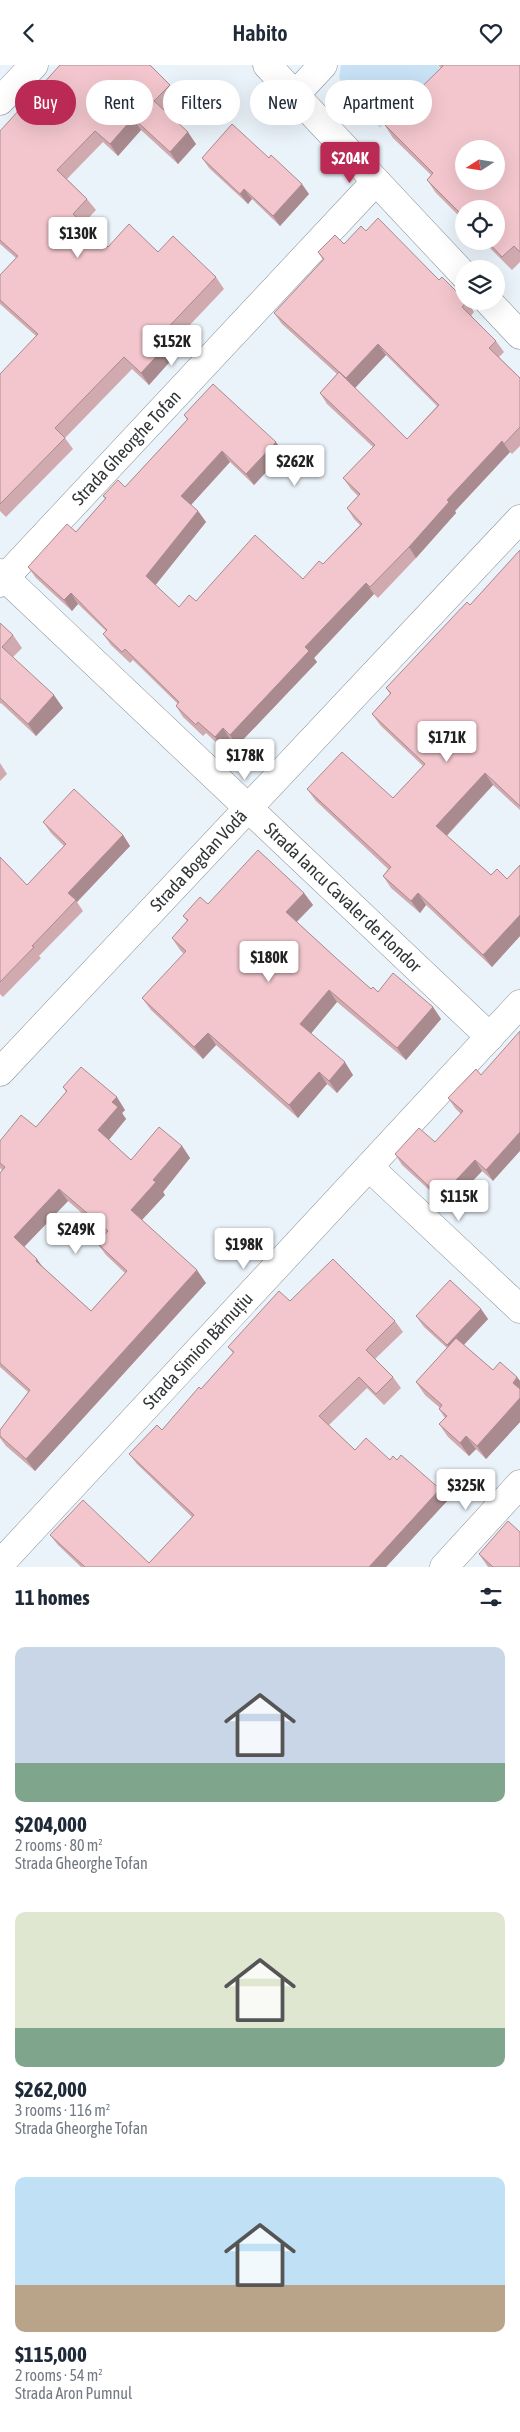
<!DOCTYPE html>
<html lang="en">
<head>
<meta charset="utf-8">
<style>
	:root { --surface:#fff; --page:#f2f2f3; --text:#1f2937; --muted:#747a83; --accent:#ba2a55 }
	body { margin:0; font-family:"Asap Condensed",sans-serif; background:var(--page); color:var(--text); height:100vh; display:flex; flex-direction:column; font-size:19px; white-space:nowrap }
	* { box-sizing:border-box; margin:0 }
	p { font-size:16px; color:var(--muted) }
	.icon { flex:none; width:28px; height:28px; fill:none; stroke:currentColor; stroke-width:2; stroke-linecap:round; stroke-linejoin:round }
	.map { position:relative; height:1502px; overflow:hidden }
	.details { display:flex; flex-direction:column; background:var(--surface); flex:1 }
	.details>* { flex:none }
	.guide { position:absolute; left:15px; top:15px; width:490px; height:45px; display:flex; gap:10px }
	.needle { width:32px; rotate:258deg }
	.fabs { position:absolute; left:455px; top:75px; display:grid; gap:10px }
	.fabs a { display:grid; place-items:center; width:50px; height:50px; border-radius:50%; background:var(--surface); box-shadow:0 5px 20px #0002; font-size:25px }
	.price { position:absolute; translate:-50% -42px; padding:0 11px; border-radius:5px; background:#fff; color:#222; font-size:16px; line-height:32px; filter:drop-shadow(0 1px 2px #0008) }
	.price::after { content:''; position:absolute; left:50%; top:30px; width:15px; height:11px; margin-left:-8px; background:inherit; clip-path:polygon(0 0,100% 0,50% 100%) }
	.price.current { background:var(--accent); color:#fff }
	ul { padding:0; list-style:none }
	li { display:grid; align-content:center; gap:10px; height:265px; padding:0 15px }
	li span { display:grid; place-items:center; height:155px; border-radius:10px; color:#555 }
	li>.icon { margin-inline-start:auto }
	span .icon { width:90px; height:90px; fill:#fffc; stroke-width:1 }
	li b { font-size:21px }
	h2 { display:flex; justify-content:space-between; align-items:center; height:60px; padding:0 15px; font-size:21px }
	.pill { padding:0 18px; border-radius:22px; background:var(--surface); box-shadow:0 5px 20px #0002; font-size:18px; line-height:45px }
	.pill.current { background:var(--accent); color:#fff }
	header { display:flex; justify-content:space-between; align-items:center; height:65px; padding:0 15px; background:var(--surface); font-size:22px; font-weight:600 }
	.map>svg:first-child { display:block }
</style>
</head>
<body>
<header><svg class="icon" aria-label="back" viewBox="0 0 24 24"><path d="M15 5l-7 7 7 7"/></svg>Habito<svg class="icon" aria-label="heart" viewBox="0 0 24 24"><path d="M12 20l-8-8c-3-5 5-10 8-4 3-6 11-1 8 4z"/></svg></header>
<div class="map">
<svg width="520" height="1502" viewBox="0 0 520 1502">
	<rect width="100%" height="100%" fill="#ebf3fa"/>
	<path fill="#c8e1f4" d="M341,0h96l4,4 -61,59 -41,-50z"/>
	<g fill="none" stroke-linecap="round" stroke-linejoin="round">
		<defs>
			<g id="minor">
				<path d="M267,0l197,210"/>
				<path d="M295,30l28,-30"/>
				<path d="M0,36l34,-36"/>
				<path d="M488,236l32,34"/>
				<path id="s1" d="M0,508l490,464"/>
				<path id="s2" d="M0,518l376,-402"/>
				<path id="s3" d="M0,1007l520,-553"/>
				<path d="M369,1102l151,142"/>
				<path id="s4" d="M0,1499l520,-560"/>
				<path d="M444,1502l76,-83"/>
			</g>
		</defs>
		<use href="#minor" stroke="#8b9298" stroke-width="29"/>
		<use href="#minor" stroke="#fff" stroke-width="28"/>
	</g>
	<path fill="#d0aaaf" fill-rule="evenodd" d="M438,0h82v197l-8,8 -29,-29h13l-32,-32v12l-28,-28 -9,-13 4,-5 -38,-37 -9,-14 57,-56z
		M170,20l8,11 -14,14 32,34 -18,20 -37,-34 -23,26 -15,-14 -36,37 20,20 9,11 -13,14 25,23 50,5 58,25 8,12 -56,59 6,9 -25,28 -17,-16 -67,69 8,11 -67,68 -6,-6v-137l36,-38 -36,-32v-29l16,-17 -16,-14v-113z
		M202,93l107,36 -29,32 -28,-27 -4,5 -39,-36z
		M366,166l73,49 28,21 7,11 -3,4 25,25 8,11 -5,5 21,21v68l-8,8 -2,-2 -55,59 1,2 -40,45 -38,40 -4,-4 -60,64 3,4 -80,84 -7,-7 -8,9 -16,-15 -3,3 -20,-19 -7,-11 2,-2 -45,-44 -3,3 -19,-18 -8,-11 3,-3 -28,-27 -6,7 -36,-33 -8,-11 48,-35 29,-33 -2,-3 22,-9 62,-67 -3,-5 100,38 -30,32 -24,-23 -39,43 7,6 8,11 -51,63 24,22 17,-6 107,-22 20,-15 37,-39 -6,-6 -7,-11 11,-12 -7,-7 -8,-11 30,-31 -46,-43 -7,-11 17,-19 -55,-50 -8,-11 49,-53 -5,-8 26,-8zM386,290l51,51 -30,33 -52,-51z
		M520,485v260l-27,-25 -46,51 44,39 16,4 13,-14v71l-28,31 -66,-62 -6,8 -29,-25 -8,-12 5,-7 -72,-68 -9,-12 86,9 30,-32 -42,-40 -9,-12 18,-20 -4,-6 84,-83z
		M0,558l13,12 9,13 -9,9 50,51 -27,28 -35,-33 -1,1z
		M0,698l7,11 -7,7z
		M43,757l80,13 7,11 -53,56 6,9 -44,45 2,2 -38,39 -3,-3v-137l27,28 37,-39 -13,-13z
		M304,828l9,12 -16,17 39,36 35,31 62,18 8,12 -35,41 -69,-58 -26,31 42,42 -16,18 -10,-9 -29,34 -82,-73 -13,14 -52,-49 -9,-12 42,-44 -4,-4 -8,-12 15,-17 -4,-5 25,-12z
		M476,1004l17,112 -11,-10 -34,36 -46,-42 -7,-11 40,-12 26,-28 -6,-6 -7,-10z
		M63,1022l62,23 -3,3 4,6 -17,21 22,20 51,-14 8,12 -27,34 2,3 -23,25 64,63 -171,188 -29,-25 -6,-8v-8l28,-38 -28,-25v-194l2,-3 -2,-2v-27l36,-14 30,-35zM68,1136l38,33 -9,9 9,12 19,18 -34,38 -47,-43 -20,-21z
		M290,1236l105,20 8,11 -28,27 18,18 8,11 -17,17 -17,-17 -38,37 26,25 35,10h7l43,29 8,11 -62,67h-305l-23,-22 -8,-10 99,28 43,-46 -55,-53 -8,-10 33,-24 39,-41 32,-36 -5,-6z
		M481,1244l7,10 -24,26 29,25 24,7 3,4v41l-34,37 -10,-10 -7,7 -21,-19 -9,-13 6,-6 -6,-9 1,-1 -15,-13 -9,-13 31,-34 -23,-21 -8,-11z
		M479,1489l41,13h-32z"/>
	<path fill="#a98b8f" d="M133,53l8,12 -23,26 -8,-12z
		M188,67l8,12 -18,20 -8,-12z
		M302,119l7,10 -29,32 -7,-10z
		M244,124l8,10 -4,5 -8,-10z
		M378,279l8,11 -32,34 -8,-11z
		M166,281l8,11 -25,28 -8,-12z
		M502,376l8,11 -55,59 1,2 -40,45 -7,-11 38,-47z
		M276,377l8,11 -30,32 -8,-11z
		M222,386l8,11 -41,45 -8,-11z
		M198,446l8,11 -52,65 -8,-11z
		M366,518l8,11 -60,64 3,4 -80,84 -7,-11 75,-88z
		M71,528l7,11 -6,7 -8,-11z
		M54,630l9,13 -27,28 -8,-12z
		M223,663l7,11 -8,9 -7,-11z
		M485,708l8,12 -49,53 -8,-12z
		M123,770l7,11 -53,56 -9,-9z
		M304,828l9,12 -19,19 -8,-12z
		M418,828l8,12 -6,8 -9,-12z
		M520,850v21l-28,31 -9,-12z
		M329,925l8,12 -28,34 -9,-12z
		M433,942l8,12 -35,41 -9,-12z
		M208,968l8,12 -13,14 -9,-12z
		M345,997l8,13 -16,18 -8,-12z
		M319,1007l8,12 -29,34 -9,-13z
		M117,1032l8,13 -3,3 4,6 -19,23 -9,-12 14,-28z
		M520,1067v19l-27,30 -7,-11z
		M182,1081l8,12 -27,34 2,3 -25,27 -9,-12 22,-30z
		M475,1095l7,11 -34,36 -8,-10z
		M59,1124l9,12 -46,48 -8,-12z
		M37,1194l9,13 -10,-11z
		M197,1205l9,13 -171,188 -9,-12z
		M481,1244l7,10 -34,36 -7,-10z
		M517,1312l3,4v12l-7,-10z
		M520,1333v24l-34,37 -9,-13z
		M466,1371l10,13 -7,7 -9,-13z
		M440,1424l8,11 -62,67h-17z"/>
	<path fill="#f2c6cc" stroke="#a98b8f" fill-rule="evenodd" d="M60,0h90l20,20 -16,16 34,31 -18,20 -37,-34 -23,26 -15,-13 -38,39 30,29 -14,15 35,33 21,-23 29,28 15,-16 43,41 -58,61 8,8 -25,27 -17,-16 -69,71 10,10 -65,66v-130l38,-40 -38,-34v-25l18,-19 -18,-16v-109z
		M442,0h78v187l-6,-6 -12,11 -15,-16h9v-32h-32v8l-37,-37 6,-7 -49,-49 59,-58zM464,84h32v32h-32z
		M232,59l37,34 2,-3 31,29 -29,32 -29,-27 -4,5 -38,-36z
		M378,153l61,62 3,-3 22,22v2h3l-5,6 34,34 -7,7 31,30v49l-16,17 -2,-3 -55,59 2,2 -40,45 -39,40 -4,-4 -61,64 4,4 -79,84 -7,-7 -8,9 -17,-15 -2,3 -20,-19 3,-4 -54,-53 -3,3 -19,-18 4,-4 -36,-37 -7,7 -36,-33 39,-43 9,8 30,-34 -3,-2 15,-16 7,7 63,-68 -4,-4 29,-31 63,58 -30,32 -24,-23 -41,45 17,15 -52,65 33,31 10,-12 7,6 59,-66 48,44 16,-18 4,3 39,-40 -15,-16 13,-14 -17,-16 32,-33 -55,-52 19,-21 68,67 32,-34 -61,-61 -32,34 -72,-65 50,-54 -6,-7 17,-17 9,9 17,-18 5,5z
		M520,485v256l-35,-33 -49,53 55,49 6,-6 10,10 13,-14v50l-37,40 -65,-62 -7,8 -28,-25 8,-9 -84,-78 35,-37 51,46 32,-34 -53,-50 19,-21 -5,-5 81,-86 3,3z
		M0,558l13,12 -11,12 52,48 -26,29 -28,-26z
		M74,724l49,46 -55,58 8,7 -44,46 2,1 -34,35v-125l27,28 39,-41 -23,-22z
		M258,785l46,43 -18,19 50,46 35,31 2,-2 5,5 15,-19 40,34 -36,41 -68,-58 -29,34 45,38 -16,19 -10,-9 -30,33 -81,-72 -14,14 -52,-49 44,-47 -14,-13 16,-18 -5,-4 17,-19 8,7z
		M520,966v101l-34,38 -11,-10 -35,37 -45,-43 24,-26 16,14 28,-31 -15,-13 28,-29 5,6z
		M81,1002l36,30 -5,5 6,5 -20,23 33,30 28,-33 23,19 -29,34 3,2 -25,28 66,60 -171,189 -26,-23v-6l30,-40 -30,-27v-190l5,-6 -5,-4v-22l21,-26 15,12 31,-36 -4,-4zM59,1124l49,42 -11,12 30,28 -36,40 -55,-50 1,-2 -23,-22z
		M333,1194l62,62 -29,29 27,27 -17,17 -17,-17 -40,39 36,34 11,-12 24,22 3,-4 4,4 4,-5 39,34 -71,78h-284l-35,-32 33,-35 66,63 45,-48 -65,-61 28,-29 5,5 37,-43 2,2 33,-37 -6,-5 51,-56 11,10z
		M450,1215l31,29 -34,36 -31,-29z
		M456,1273l37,32 7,-8 17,15 -4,6 7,6v9l-43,48 -11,-10 -6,7 -21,-19 8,-8 -8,-7 3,-4 -26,-23z
		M508,1456l12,11v35h-27l-14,-13z"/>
	<g text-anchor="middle" stroke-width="5" stroke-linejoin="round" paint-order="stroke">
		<g font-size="18" fill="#323537" stroke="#fff">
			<text dy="6" stroke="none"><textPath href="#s2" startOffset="185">Strada Gheorghe Tofan</textPath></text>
			<text dy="6" stroke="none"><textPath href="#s3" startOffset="290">Strada Bogdan Vodă</textPath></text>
			<text dy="6" stroke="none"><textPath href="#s1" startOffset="472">Strada Iancu Cavaler de Flondor</textPath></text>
			<text dy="6" stroke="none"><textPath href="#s4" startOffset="291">Strada Simion Bărnuțiu</textPath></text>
		</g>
	</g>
</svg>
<div class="fabs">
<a><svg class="needle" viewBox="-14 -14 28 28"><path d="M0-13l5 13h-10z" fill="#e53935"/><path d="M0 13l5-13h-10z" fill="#747a83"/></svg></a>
<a><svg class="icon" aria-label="locate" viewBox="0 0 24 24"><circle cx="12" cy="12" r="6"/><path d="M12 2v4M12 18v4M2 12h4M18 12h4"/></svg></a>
<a><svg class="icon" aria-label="layers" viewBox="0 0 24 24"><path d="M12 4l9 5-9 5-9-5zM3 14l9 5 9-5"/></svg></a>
</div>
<b class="price current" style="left:350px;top:119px">$204K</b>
<b class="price" style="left:78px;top:194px">$130K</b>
<b class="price" style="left:172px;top:302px">$152K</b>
<b class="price" style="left:295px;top:422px">$262K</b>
<b class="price" style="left:447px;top:698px">$171K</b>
<b class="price" style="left:245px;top:716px">$178K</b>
<b class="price" style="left:269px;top:918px">$180K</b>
<b class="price" style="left:459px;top:1157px">$115K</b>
<b class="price" style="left:76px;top:1190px">$249K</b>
<b class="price" style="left:244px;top:1205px">$198K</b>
<b class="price" style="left:466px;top:1446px">$325K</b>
<div class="guide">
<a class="pill current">Buy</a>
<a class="pill">Rent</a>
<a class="pill">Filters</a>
<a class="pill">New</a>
<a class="pill">Apartment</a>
</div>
</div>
<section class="details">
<h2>11 homes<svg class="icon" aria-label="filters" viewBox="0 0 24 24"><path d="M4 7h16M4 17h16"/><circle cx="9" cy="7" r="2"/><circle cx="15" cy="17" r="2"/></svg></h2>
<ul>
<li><span style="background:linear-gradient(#c9d6e8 75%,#7fa58c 0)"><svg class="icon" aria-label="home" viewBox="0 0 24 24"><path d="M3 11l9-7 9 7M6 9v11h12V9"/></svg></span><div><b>$204,000</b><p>2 rooms · 80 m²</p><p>Strada Gheorghe Tofan</p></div></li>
<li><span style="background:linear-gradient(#dfe7d0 75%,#7fa58c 0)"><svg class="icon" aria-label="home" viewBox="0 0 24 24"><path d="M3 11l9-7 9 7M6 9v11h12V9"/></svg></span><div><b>$262,000</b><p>3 rooms · 116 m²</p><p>Strada Gheorghe Tofan</p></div></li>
<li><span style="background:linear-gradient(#bfe0f5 70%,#b9a48a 0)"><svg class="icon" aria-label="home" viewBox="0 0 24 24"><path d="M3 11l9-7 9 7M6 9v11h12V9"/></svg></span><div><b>$115,000</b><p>2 rooms · 54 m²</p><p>Strada Aron Pumnul</p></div></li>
</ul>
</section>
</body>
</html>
